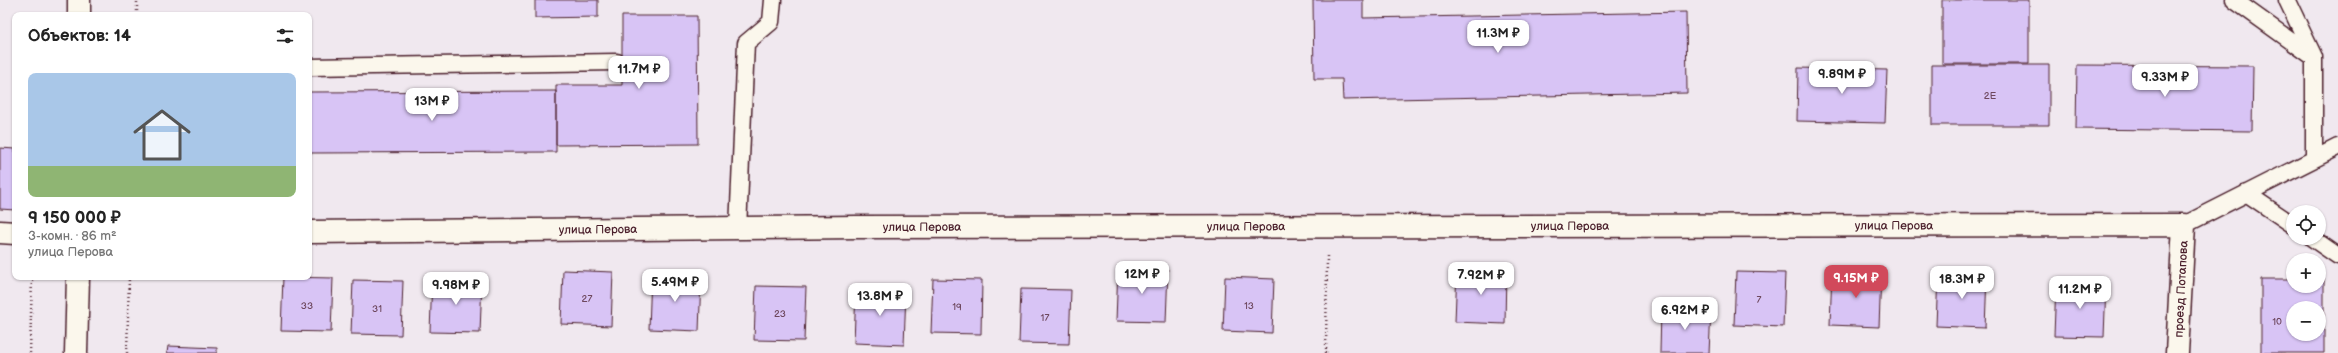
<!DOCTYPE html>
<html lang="ru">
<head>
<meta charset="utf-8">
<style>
	:root { --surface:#fff; --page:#f6f6f6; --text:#222; --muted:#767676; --line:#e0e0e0; --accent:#d1495b }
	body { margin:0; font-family:"Balsamiq Sans",sans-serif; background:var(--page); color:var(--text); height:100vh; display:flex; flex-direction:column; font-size:15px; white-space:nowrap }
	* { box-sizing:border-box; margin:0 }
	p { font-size:13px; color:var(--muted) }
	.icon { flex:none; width:22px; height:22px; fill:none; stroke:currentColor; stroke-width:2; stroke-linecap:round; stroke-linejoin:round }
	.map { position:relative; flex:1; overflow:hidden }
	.side { position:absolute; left:12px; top:12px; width:300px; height:268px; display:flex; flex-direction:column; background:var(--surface); border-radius:8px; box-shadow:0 1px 3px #0004 }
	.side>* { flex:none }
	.controls { position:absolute; left:2286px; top:205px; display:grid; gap:8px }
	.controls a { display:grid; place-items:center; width:40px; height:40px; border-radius:50%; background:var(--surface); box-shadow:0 1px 3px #0004; font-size:20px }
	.price { position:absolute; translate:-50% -34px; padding:0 9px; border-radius:8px; background:#fff; color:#222; font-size:13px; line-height:26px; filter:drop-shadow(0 1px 2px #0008) }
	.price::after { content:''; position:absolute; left:50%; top:24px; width:12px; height:9px; margin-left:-6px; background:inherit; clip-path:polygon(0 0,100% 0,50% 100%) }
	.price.selected { background:var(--accent); color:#fff }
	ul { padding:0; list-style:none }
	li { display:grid; align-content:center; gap:8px; height:212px; padding:0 16px }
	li+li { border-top:1px solid var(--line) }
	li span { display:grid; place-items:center; height:124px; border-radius:8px; color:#555 }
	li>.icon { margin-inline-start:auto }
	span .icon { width:72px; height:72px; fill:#fffc; stroke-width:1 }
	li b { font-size:17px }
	h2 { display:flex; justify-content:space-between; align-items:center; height:48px; padding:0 16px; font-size:17px }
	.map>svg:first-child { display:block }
</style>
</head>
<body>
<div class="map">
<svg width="2338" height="353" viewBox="0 0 2338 353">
	<rect width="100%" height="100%" fill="#f0e8ef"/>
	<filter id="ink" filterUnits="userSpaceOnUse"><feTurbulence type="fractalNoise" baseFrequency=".025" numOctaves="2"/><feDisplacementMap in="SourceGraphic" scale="8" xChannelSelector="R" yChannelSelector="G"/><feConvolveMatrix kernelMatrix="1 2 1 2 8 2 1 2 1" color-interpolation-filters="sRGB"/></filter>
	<g filter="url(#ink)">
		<path fill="#d8c4f5" stroke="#4a1f2b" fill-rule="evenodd" d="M535,0h63v17l-63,1z
			M1313,0h50v18l323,-6 1,81 -344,7 -1,-21h-28z
			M1942,0h87v64h-87z
			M622,16h75l1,128 -142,1v-60h66z
			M1932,65h117v60h-117z
			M2077,65l176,1 -1,65 -176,-2z
			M1798,68l89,2 -2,53 -88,-2z
			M556,91v61l-247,1v-61z
			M0,148l15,1v61l-15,-1z
			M1118,267l50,2 -2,53 -50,-1z
			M1457,268l49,2 -1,54 -50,-2z
			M563,270l50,2 -2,54 -50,-2z
			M1832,271l49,2 -2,54 -49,-2z
			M1736,272l49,1 -2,54 -49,-2z
			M1938,273l49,1 -2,54 -49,-2z
			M651,275l50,2 -2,54 -50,-2z
			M283,277l50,1 -2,54 -50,-1z
			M1225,277l49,2 -2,54 -49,-2z
			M432,278l50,1 -2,54 -50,-1z
			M2319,278h5v75h-63v-74h32v7h26zM2293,308h26v26h-26z
			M933,279l49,1 -1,54 -50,-1z
			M353,280l50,1 -2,54 -50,-1z
			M2056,282l50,1 -2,54 -50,-1z
			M756,286l50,1 -2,54 -50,-1z
			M856,289l50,2 -2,54 -50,-2z
			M1021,289l50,1 -2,54 -50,-1z
			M1661,308l50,2 -2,43h-49z
			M168,346l49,2v5h-50z"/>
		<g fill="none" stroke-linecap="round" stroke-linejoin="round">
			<defs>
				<path id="service" d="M2234,0l78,56
					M2287,0l27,57v101
					M309,67l308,-5
					M2246,193l47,32
					M2184,225l154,-78
					M738,229l8,-186 25,-21 2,-22
					M2312,238l26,18"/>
				<g id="minor">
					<path d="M0,232l15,1"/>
					<path id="s1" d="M309,232l548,-5 1327,-2 -7,128"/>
				</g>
				<path id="tertiary" d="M79,0v15
					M76,353l2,-76"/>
			</defs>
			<use href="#service" stroke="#4a1f2b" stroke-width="19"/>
			<use href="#minor" stroke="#4a1f2b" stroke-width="25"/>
			<use href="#tertiary" stroke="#4a1f2b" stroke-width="25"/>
			<path stroke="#4a1f2b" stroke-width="2.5" stroke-dasharray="1 3" stroke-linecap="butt" d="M137,15v-15
				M30,353l2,-76
				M127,353l2,-76
				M1326,353l1,-99"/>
			<use href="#service" stroke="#fbf7ec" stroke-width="16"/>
			<use href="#minor" stroke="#fbf7ec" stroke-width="22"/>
			<use href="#tertiary" stroke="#fbf7ec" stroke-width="22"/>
		</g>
	</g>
	<g text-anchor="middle" stroke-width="3" stroke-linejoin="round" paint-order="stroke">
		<g font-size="10" fill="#6e485e">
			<text x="1990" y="99">2Е</text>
			<text x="587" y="302">27</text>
			<text x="1759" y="303">7</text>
			<text x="307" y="309">33</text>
			<text x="1249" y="309">13</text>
			<text x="957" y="310">19</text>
			<text x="377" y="312">31</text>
			<text x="780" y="317">23</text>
			<text x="1045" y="321">17</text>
			<text x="2277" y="325">10</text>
		</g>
		<g font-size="12" fill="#4a1f2b" stroke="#fbf7ec">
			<text dy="4" stroke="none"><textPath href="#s1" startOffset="1585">улица Перова</textPath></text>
			<text dy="4" stroke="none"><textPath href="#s1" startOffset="613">улица Перова</textPath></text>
			<text dy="4" stroke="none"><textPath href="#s1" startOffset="937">улица Перова</textPath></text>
			<text dy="4" stroke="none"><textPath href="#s1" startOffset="1261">улица Перова</textPath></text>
			<text dy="4" stroke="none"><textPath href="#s1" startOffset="289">улица Перова</textPath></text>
			<text transform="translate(2181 289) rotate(-87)" y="4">проезд Потапова</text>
		</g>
	</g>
</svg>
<div class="controls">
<a><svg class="icon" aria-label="locate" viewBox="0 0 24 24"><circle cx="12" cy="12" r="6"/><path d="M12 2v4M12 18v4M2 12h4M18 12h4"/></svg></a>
<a>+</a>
<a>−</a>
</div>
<b class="price" style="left:1498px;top:54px">11.3M ₽</b>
<b class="price" style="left:639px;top:90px">11.7M ₽</b>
<b class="price" style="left:1842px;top:95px">9.89M ₽</b>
<b class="price" style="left:2165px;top:98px">9.33M ₽</b>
<b class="price" style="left:432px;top:122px">13M ₽</b>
<b class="price" style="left:1142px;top:295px">12M ₽</b>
<b class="price" style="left:1481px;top:296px">7.92M ₽</b>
<b class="price selected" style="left:1856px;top:299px">9.15M ₽</b>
<b class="price" style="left:1962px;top:300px">18.3M ₽</b>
<b class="price" style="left:675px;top:303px">5.49M ₽</b>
<b class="price" style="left:456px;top:306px">9.98M ₽</b>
<b class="price" style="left:2080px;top:310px">11.2M ₽</b>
<b class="price" style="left:880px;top:317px">13.8M ₽</b>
<b class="price" style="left:1685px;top:331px">6.92M ₽</b>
<section class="side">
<h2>Объектов: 14<svg class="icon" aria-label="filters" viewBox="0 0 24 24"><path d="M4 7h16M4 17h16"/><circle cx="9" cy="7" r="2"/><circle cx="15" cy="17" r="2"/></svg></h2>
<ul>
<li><span style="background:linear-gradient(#a9c7e8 75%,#8fb573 0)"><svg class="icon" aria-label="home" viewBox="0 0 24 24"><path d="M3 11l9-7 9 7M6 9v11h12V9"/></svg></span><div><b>9 150 000 ₽</b><p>3-комн. · 86 m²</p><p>улица Перова</p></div></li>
</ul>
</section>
</div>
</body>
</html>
